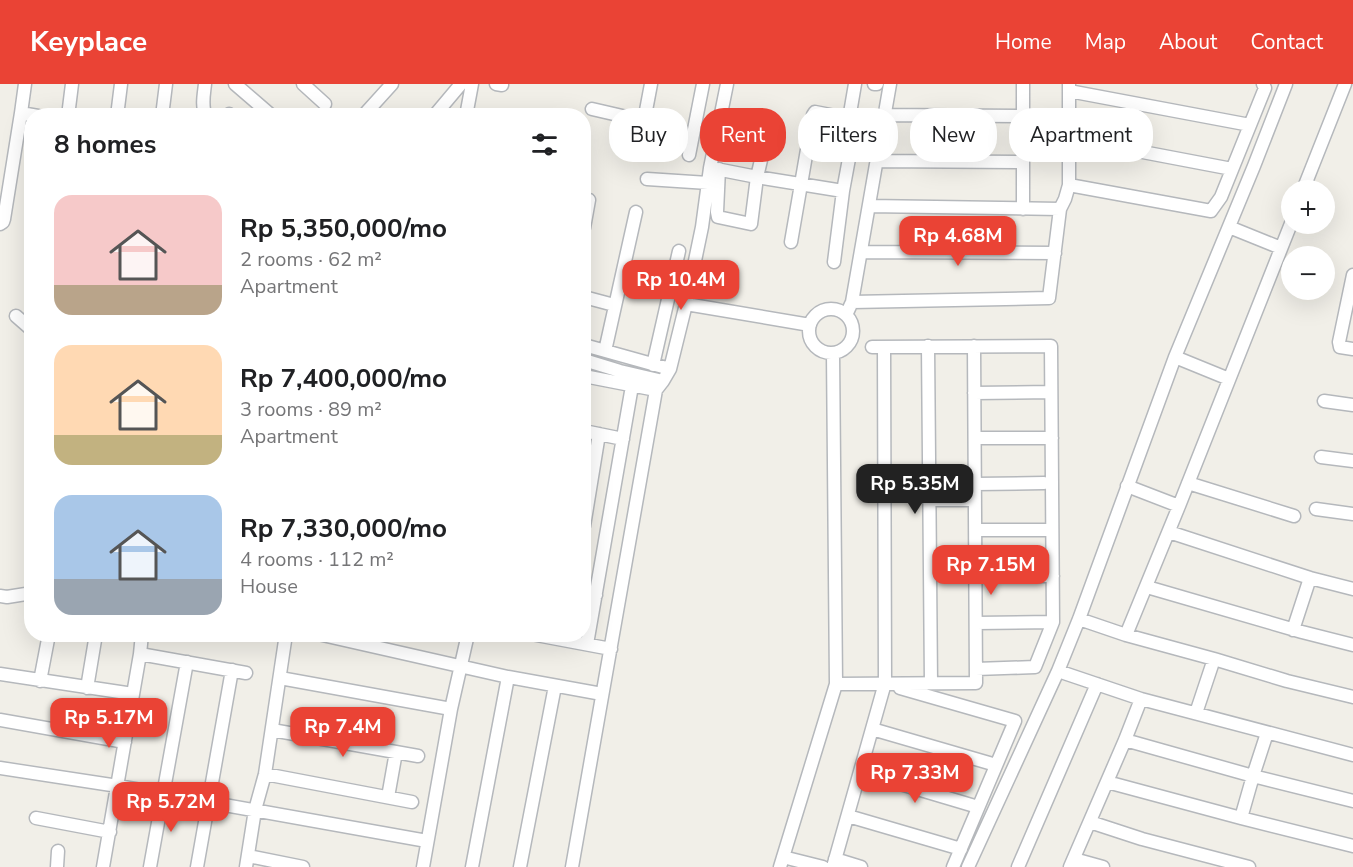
<!DOCTYPE html>
<html lang="en">
<head>
<meta charset="utf-8">
<style>
	:root { --surface:#fff; --page:#f2f2f2; --text:#202124; --muted:#757577; --accent:#ea4335 }
	body { margin:0; font-family:"Nunito Sans",sans-serif; background:var(--page); color:var(--text); height:100vh; display:flex; flex-direction:column; font-size:22px; white-space:nowrap }
	* { box-sizing:border-box; margin:0 }
	p { font-size:20px; color:var(--muted) }
	.icon { flex:none; width:33px; height:33px; fill:none; stroke:currentColor; stroke-width:2; stroke-linecap:round; stroke-linejoin:round }
	.map { position:relative; flex:1; overflow:hidden }
	.panel { position:absolute; left:24px; top:24px; width:567px; height:534px; display:flex; flex-direction:column; background:var(--surface); border-radius:24px; box-shadow:0 6px 24px #0002 }
	.panel>* { flex:none }
	.hud { position:absolute; left:609px; top:24px; width:570px; height:54px; display:flex; gap:12px }
	.controls { position:absolute; left:1281px; top:96px; display:grid; gap:12px }
	.controls a { display:grid; place-items:center; width:54px; height:54px; border-radius:50%; background:var(--surface); box-shadow:0 6px 24px #0002; font-size:30px }
	.price { position:absolute; translate:-50% -51px; padding:0 14px; border-radius:12px; background:var(--accent); color:#fff; font-size:20px; line-height:39px; filter:drop-shadow(0 2px 3px #0008) }
	.price::after { content:''; position:absolute; left:50%; top:36px; width:18px; height:14px; margin-left:-9px; background:inherit; clip-path:polygon(0 0,100% 0,50% 100%) }
	.price.current { background:#222; color:#fff }
	ul { padding:0; list-style:none }
	li { display:flex; align-items:center; gap:18px; height:150px; padding:0 30px }
	li span { display:grid; place-items:center; flex:none; width:168px; height:120px; border-radius:18px; color:#555 }
	li>.icon { margin-inline-start:auto }
	span .icon { width:72px; height:72px; fill:#fffc; stroke-width:1 }
	li b { font-size:26px }
	h2 { display:flex; justify-content:space-between; align-items:center; height:72px; padding:0 30px; font-size:26px }
	.tag { padding:0 21px; border-radius:24px; background:var(--surface); box-shadow:0 6px 24px #0002; font-size:21px; line-height:54px }
	.tag.current { background:var(--accent); color:#fff }
	header { display:flex; align-items:center; gap:36px; box-sizing:border-box; height:84px; padding:0 30px; background:var(--accent); color:#fff }
	header strong { font-size:28px }
	nav { display:flex; gap:33px; margin-inline-start:auto; font-size:21px }
	.map>svg:first-child { display:block }
</style>
</head>
<body>
<header>
<strong>Keyplace</strong>
<nav><a>Home</a><a>Map</a><a>About</a><a>Contact</a></nav>
</header>
<div class="map">
<svg width="1353" height="783" viewBox="0 0 1353 783">
	<rect width="100%" height="100%" fill="#f1efe8"/>
	<g fill="none" stroke-linecap="round" stroke-linejoin="round">
		<defs>
			<path id="street" d="M25,0l-4,29 17,3
				M205,0c-1,10 -4,22 1,32
				M235,0l37,32
				M303,0l22,20
				M496,0l6,1
				M874,0h3
				M1023,0v125
				M1286,0l-32,82 -79,191 -96,262 -21,52 83,28 212,56
				M1069,7l181,34
				M592,25l52,12
				M884,31l139,1
				M68,32l4,-32
				M117,32l4,-32
				M162,32l4,-32
				M228,32l1,-2
				M363,32l29,-32
				M434,32l27,-32
				M466,32l6,-32
				M849,35l6,-35
				M641,53l10,-53
				M1069,54l163,31
				M689,71l14,-71
				M876,77l147,1
				M711,84l46,9 86,14
				M719,85l-2,43 1,5 33,7 6,-47 8,-34
				M647,95l61,4
				M1069,101l142,26 10,-14 44,-109 -2,-4
				M1303,106l42,-106
				M869,122l191,3
				M0,140l3,-2 1,-3 17,-106
				M1229,143l52,21
				M584,144l5,-28
				M791,158l22,-127 2,-3 61,12
				M861,168l194,1
				M834,178l9,-71 13,-70
				M1353,191l-14,67 1,5 13,2
				M584,213l30,8
				M852,218l38,-218
				M686,220l124,21
				M809 247a22 22 0 1 1 44 0a22 22 0 1 1-44 0Z
				M846,231l6,-13 197,-4 11,-89 5,-10 4,-14v-101
				M16,232l16,14
				M584,261l86,24
				M928,262l3,337
				M872,263l179,-1 2,276 -18,45 -59,2
				M605,267l31,-139
				M1175,273l54,22
				M584,276l36,11 43,10 7,-12 16,-65 16,-77 8,-59 17,-84
				M653,281l26,-114
				M584,292l72,14
				M974,309l77,-1
				M1324,317l29,4
				M584,347l39,8
				M975,354h77
				M1321,373l32,4
				M1188,399l106,33
				M975,400l69,-1
				M1127,402l52,20
				M929,416h46
				M1316,425l37,5
				M584,442l15,-92
				M975,446h77
				M1169,448l141,46 43,11
				M975,492h78
				M1147,503l155,45 51,13
				M584,509l12,2
				M0,512l7,1 25,-4
				M1079,535l47,16 88,24 73,22 66,16
				M976,539l77,-1
				M1293,546l17,-52
				M318,550l190,43 94,17
				M531,550l80,15
				M1126,551l53,-129 113,-285
				M587,560l45,-258
				M140,570l106,19
				M0,590l133,20
				M280,594l171,31
				M40,597l9,-47
				M836,600l140,-1 -2,-337
				M87,604l9,-54
				M900,604l115,33 -62,146
				M1196,629l18,-54
				M0,636l125,22
				M872,645l124,36
				M272,646l146,26
				M1125,656l128,36 100,25
				M0,684l118,18 309,55
				M860,688l118,35
				M265,690l147,28
				M1107,698l134,36 112,28
				M388,713l8,-45
				M848,732l113,33
				M36,734l74,14
				M1241,734l12,-42 14,-43
				M1090,738l52,17 107,28
				M248,772l55,11
				M783,773l40,10
				M835,775l26,8
				M1074,775l29,8
				M57,783l1,-16
				M103,783l37,-213 2,-20
				M150,783l37,-205
				M197,783l35,-197
				M246,783l9,-57 10,-36 21,-140
				M423,783l28,-158 17,-75
				M472,783l36,-190
				M520,783l35,-181
				M572,783l84,-477 7,-9
				M780,783l56,-183 -3,-331
				M833,783l52,-184 -1,-336
				M968,783l90,-196
				M1018,783l79,-183
				M1070,783l55,-127 16,-41"/>
		</defs>
		<use href="#street" stroke="#b5b8bc" stroke-width="15"/>
		<use href="#street" stroke="#fff" stroke-width="12"/>
	</g>
</svg>
<div class="controls">
<a>+</a>
<a>−</a>
</div>
<b class="price" style="left:958px;top:183px">Rp 4.68M</b>
<b class="price" style="left:681px;top:227px">Rp 10.4M</b>
<b class="price current" style="left:915px;top:431px">Rp 5.35M</b>
<b class="price" style="left:991px;top:512px">Rp 7.15M</b>
<b class="price" style="left:109px;top:665px">Rp 5.17M</b>
<b class="price" style="left:343px;top:674px">Rp 7.4M</b>
<b class="price" style="left:915px;top:720px">Rp 7.33M</b>
<b class="price" style="left:171px;top:749px">Rp 5.72M</b>
<div class="hud">
<a class="tag">Buy</a>
<a class="tag current">Rent</a>
<a class="tag">Filters</a>
<a class="tag">New</a>
<a class="tag">Apartment</a>
</div>
<section class="panel">
<h2>8 homes<svg class="icon" aria-label="filters" viewBox="0 0 24 24"><path d="M4 7h16M4 17h16"/><circle cx="9" cy="7" r="2"/><circle cx="15" cy="17" r="2"/></svg></h2>
<ul>
<li><span style="background:linear-gradient(#f6c9c9 75%,#b9a48a 0)"><svg class="icon" aria-label="home" viewBox="0 0 24 24"><path d="M3 11l9-7 9 7M6 9v11h12V9"/></svg></span><div><b>Rp 5,350,000/mo</b><p>2 rooms · 62 m²</p><p>Apartment</p></div></li>
<li><span style="background:linear-gradient(#ffd9b3 75%,#c2b280 0)"><svg class="icon" aria-label="home" viewBox="0 0 24 24"><path d="M3 11l9-7 9 7M6 9v11h12V9"/></svg></span><div><b>Rp 7,400,000/mo</b><p>3 rooms · 89 m²</p><p>Apartment</p></div></li>
<li><span style="background:linear-gradient(#a9c7e8 70%,#9aa5b1 0)"><svg class="icon" aria-label="home" viewBox="0 0 24 24"><path d="M3 11l9-7 9 7M6 9v11h12V9"/></svg></span><div><b>Rp 7,330,000/mo</b><p>4 rooms · 112 m²</p><p>House</p></div></li>
</ul>
</section>
</div>
</body>
</html>
